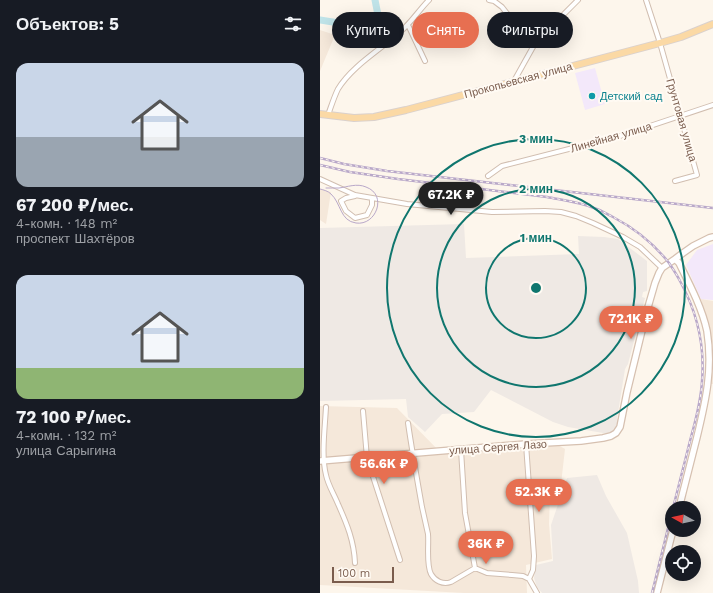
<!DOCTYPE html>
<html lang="ru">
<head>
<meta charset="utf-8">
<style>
	:root { --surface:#171b24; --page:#20242c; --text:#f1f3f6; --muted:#9ea1a6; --accent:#e76f51 }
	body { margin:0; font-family:"Work Sans",sans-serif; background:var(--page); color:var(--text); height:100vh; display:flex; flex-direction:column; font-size:15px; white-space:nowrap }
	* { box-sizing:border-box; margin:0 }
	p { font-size:13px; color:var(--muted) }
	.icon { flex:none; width:22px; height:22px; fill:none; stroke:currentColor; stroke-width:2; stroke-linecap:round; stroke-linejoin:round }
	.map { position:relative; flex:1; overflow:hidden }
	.side { display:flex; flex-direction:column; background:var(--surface); width:320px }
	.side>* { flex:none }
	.top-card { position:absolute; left:12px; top:12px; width:321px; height:36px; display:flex; gap:8px }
	.needle { width:26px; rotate:278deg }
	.tools { position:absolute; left:345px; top:501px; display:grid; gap:8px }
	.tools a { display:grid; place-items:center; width:36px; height:36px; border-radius:50%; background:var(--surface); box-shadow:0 4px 16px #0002; font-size:20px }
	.scale { position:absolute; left:12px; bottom:10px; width:62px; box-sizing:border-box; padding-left:4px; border:2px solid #7a5c4d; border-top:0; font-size:11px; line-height:14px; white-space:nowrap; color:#7a5c4d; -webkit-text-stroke:3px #fffaf3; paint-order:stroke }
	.price { position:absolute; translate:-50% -34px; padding:0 9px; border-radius:14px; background:var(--accent); color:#fff; font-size:13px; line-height:26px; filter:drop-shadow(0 1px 2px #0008) }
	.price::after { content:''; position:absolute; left:50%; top:24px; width:12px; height:9px; margin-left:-6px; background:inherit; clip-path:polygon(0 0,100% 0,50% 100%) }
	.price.active { background:#222; color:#fff }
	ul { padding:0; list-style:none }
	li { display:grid; align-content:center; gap:8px; height:212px; padding:0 16px }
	li span { display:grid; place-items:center; height:124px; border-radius:12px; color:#555 }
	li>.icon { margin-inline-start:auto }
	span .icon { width:72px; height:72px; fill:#fffc; stroke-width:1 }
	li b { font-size:17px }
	h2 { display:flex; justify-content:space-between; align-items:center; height:48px; padding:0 16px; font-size:17px }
	.chip { padding:0 14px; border-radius:18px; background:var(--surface); box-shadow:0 4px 16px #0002; font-size:14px; line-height:36px }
	.chip.active { background:var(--accent); color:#fff }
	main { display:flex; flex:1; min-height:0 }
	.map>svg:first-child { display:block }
</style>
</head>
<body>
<main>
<section class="side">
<h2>Объектов: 5<svg class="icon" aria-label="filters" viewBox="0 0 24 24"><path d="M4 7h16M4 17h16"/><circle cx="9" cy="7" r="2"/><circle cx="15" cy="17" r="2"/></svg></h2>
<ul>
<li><span style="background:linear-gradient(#c9d6e8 60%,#9aa5b1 0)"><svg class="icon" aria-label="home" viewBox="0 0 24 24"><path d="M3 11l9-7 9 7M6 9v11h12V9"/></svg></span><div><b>67 200 ₽/мес.</b><p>4-комн. · 148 m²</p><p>проспект Шахтёров</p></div></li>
<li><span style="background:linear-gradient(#c9d6e8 75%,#8fb573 0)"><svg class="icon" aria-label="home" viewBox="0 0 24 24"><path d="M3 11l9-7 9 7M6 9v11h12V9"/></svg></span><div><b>72 100 ₽/мес.</b><p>4-комн. · 132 m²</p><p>улица Сарыгина</p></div></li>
</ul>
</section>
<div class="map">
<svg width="393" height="593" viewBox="0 0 393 593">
	<rect width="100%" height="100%" fill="#fdf6ec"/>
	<path fill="#f5e8da" d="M0,30l15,5 -15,36z
		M0,189l11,3 -5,32 -6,-4z
		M381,299l12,2v83h-2l1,-33 -1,-13z
		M0,406l77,2 45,46 116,-9 7,4 -5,44 -10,1 -1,30 3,35 -26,6 1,28h-63l-144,-8z"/>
	<path fill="#efe9e4" d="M144,224l2,34 113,-4 -1,-18 26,1 14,2 29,22v30l-4,1 -1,5 3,1 -17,66 -3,5 -8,50 1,1 -2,8 -7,6 -41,-7 -15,-5 -62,-32 -17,22 -32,2 -17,18 -17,-15 -2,-18 -86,2v-173z
		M277,475l9,21 21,37 11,48 1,12h-97l-5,-6 -3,-9 2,-13 17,-4 -2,-36 16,-47z"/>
	<path fill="#f3e8fa" d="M275,68l10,36 -20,6 -10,-37z
		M393,244v56l-12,-1 -15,-34 11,-15z"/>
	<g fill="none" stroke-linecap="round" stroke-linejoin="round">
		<path stroke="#bfe3e8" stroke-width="7" d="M0,20l44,7 10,-2 4,-3v-7l-3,-15"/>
		<defs>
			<path id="street" d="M169,0l5,1 8,6 31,40
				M326,0l14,43 37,132 -22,6
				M88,25l17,36
				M194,81l19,-34 6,-8 39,-39
				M8,115c3,-8 6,-18 10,-26 14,-23 42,-39 62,-57 11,-9 19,-22 29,-32
				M168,176l14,-10 118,-30 93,-31
				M0,179l35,16 52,9 85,8 53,-1 16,1 15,4 17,7 30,14 17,10 22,21
				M35,196l-9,2 -5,3 5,10 9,7 12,-3 5,-10v-6
				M6,407c-1,20 -5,49 0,68 2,10 8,19 12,29 9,20 16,37 17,59
				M43,411l4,47 33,102
				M88,423c4,28 9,56 14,84 2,9 4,18 6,27 1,11 -2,31 3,40 4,7 12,11 20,8l24,-14 12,5 25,2 11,1 6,3 8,14
				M206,444l8,112 -1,14 -4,9
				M141,450l4,63 10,55"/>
			<path id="secondary" d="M355,259l4,4c11,22 23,45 28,68 6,38 -1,69 -10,106 -6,23 -12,47 -18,71
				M0,461l206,-17 55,-3 22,-3 8,-2 5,-3 4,-6 7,-35 19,-78 9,-31 4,-10 3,-5 13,-9 8,-6 10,-7 16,-8 4,-1
				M337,593l16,-63"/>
			<path id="primary" d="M0,114l34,4 20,-1 32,-7 254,-67 21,-6 32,-13"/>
		</defs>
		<use href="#street" stroke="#d1beb0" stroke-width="6"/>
		<use href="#secondary" stroke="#d6c0b0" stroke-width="8"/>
		<use href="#primary" stroke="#dad1cd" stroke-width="8"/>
		<use href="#street" stroke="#fff" stroke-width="4"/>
		<use href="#secondary" stroke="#fff" stroke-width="5.5"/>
		<use href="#primary" stroke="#fbd9a5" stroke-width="6"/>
		<path stroke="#b9a8c9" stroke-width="1" d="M0,189c4,1 8,2 11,5 10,9 9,27 25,29 20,3 32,-28 10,-36 -9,-4 -19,0 -27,1 -4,0 -9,0 -13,0"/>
		<defs>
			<path id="rail" d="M0,158l24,6 43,7 326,37
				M0,165l30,7 48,7 149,18c15,3 32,5 47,11 7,2 13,6 19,9 21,11 42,28 56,46 4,6 8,12 11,18 17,31 25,65 22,100 -1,19 -6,38 -11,56 -6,24 -12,47 -18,71
				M332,593l20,-81"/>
		</defs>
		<use href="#rail" stroke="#b9a8c9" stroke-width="2.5"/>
		<use href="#rail" stroke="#fffaf3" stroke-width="1" stroke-dasharray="3" stroke-linecap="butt"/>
	</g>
	<g fill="none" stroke="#0f766e" stroke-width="2">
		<circle cx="216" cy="288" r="50"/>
		<circle cx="216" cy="288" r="99"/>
		<circle cx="216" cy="288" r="149"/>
	</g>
	<circle fill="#0f9aa8" stroke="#fffaf3" stroke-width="1.5" cx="272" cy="96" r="4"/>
	<g text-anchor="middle" stroke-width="4" stroke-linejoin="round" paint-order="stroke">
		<g font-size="11" fill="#7a5c4d" stroke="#fffaf3">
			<text transform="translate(198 80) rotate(-15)" y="4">Прокопьевская улица</text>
			<text transform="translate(362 120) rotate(74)" y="4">Грунтовая улица</text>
			<text transform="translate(291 137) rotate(-16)" y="4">Линейная улица</text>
			<text transform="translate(178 447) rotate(-4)" y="4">улица Сергея Лазо</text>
		</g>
		<g font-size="11" fill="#0d838f" stroke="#fffaf3" text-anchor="start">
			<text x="280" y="100">Детский сад</text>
		</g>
	</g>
	<circle cx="216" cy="288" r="6" fill="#0f766e" stroke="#fffaf3" stroke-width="2"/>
	<g font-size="12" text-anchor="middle" font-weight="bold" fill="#0f766e" stroke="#fffaf3" stroke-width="4" stroke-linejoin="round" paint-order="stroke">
		<text x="216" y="143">3 мин</text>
		<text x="216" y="193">2 мин</text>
		<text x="216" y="242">1 мин</text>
	</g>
</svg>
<div class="tools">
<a><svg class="needle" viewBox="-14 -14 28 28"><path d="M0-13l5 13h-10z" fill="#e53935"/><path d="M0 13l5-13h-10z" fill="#9ea1a6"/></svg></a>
<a><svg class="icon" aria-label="locate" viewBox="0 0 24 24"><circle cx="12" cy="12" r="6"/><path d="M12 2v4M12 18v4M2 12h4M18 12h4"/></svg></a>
</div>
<div class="scale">100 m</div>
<b class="price active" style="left:131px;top:216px">67.2K ₽</b>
<b class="price" style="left:311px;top:340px">72.1K ₽</b>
<b class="price" style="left:64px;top:485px">56.6K ₽</b>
<b class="price" style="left:219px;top:513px">52.3K ₽</b>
<b class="price" style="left:166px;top:565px">36K ₽</b>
<div class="top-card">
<a class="chip">Купить</a>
<a class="chip active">Снять</a>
<a class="chip">Фильтры</a>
</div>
</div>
</main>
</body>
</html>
